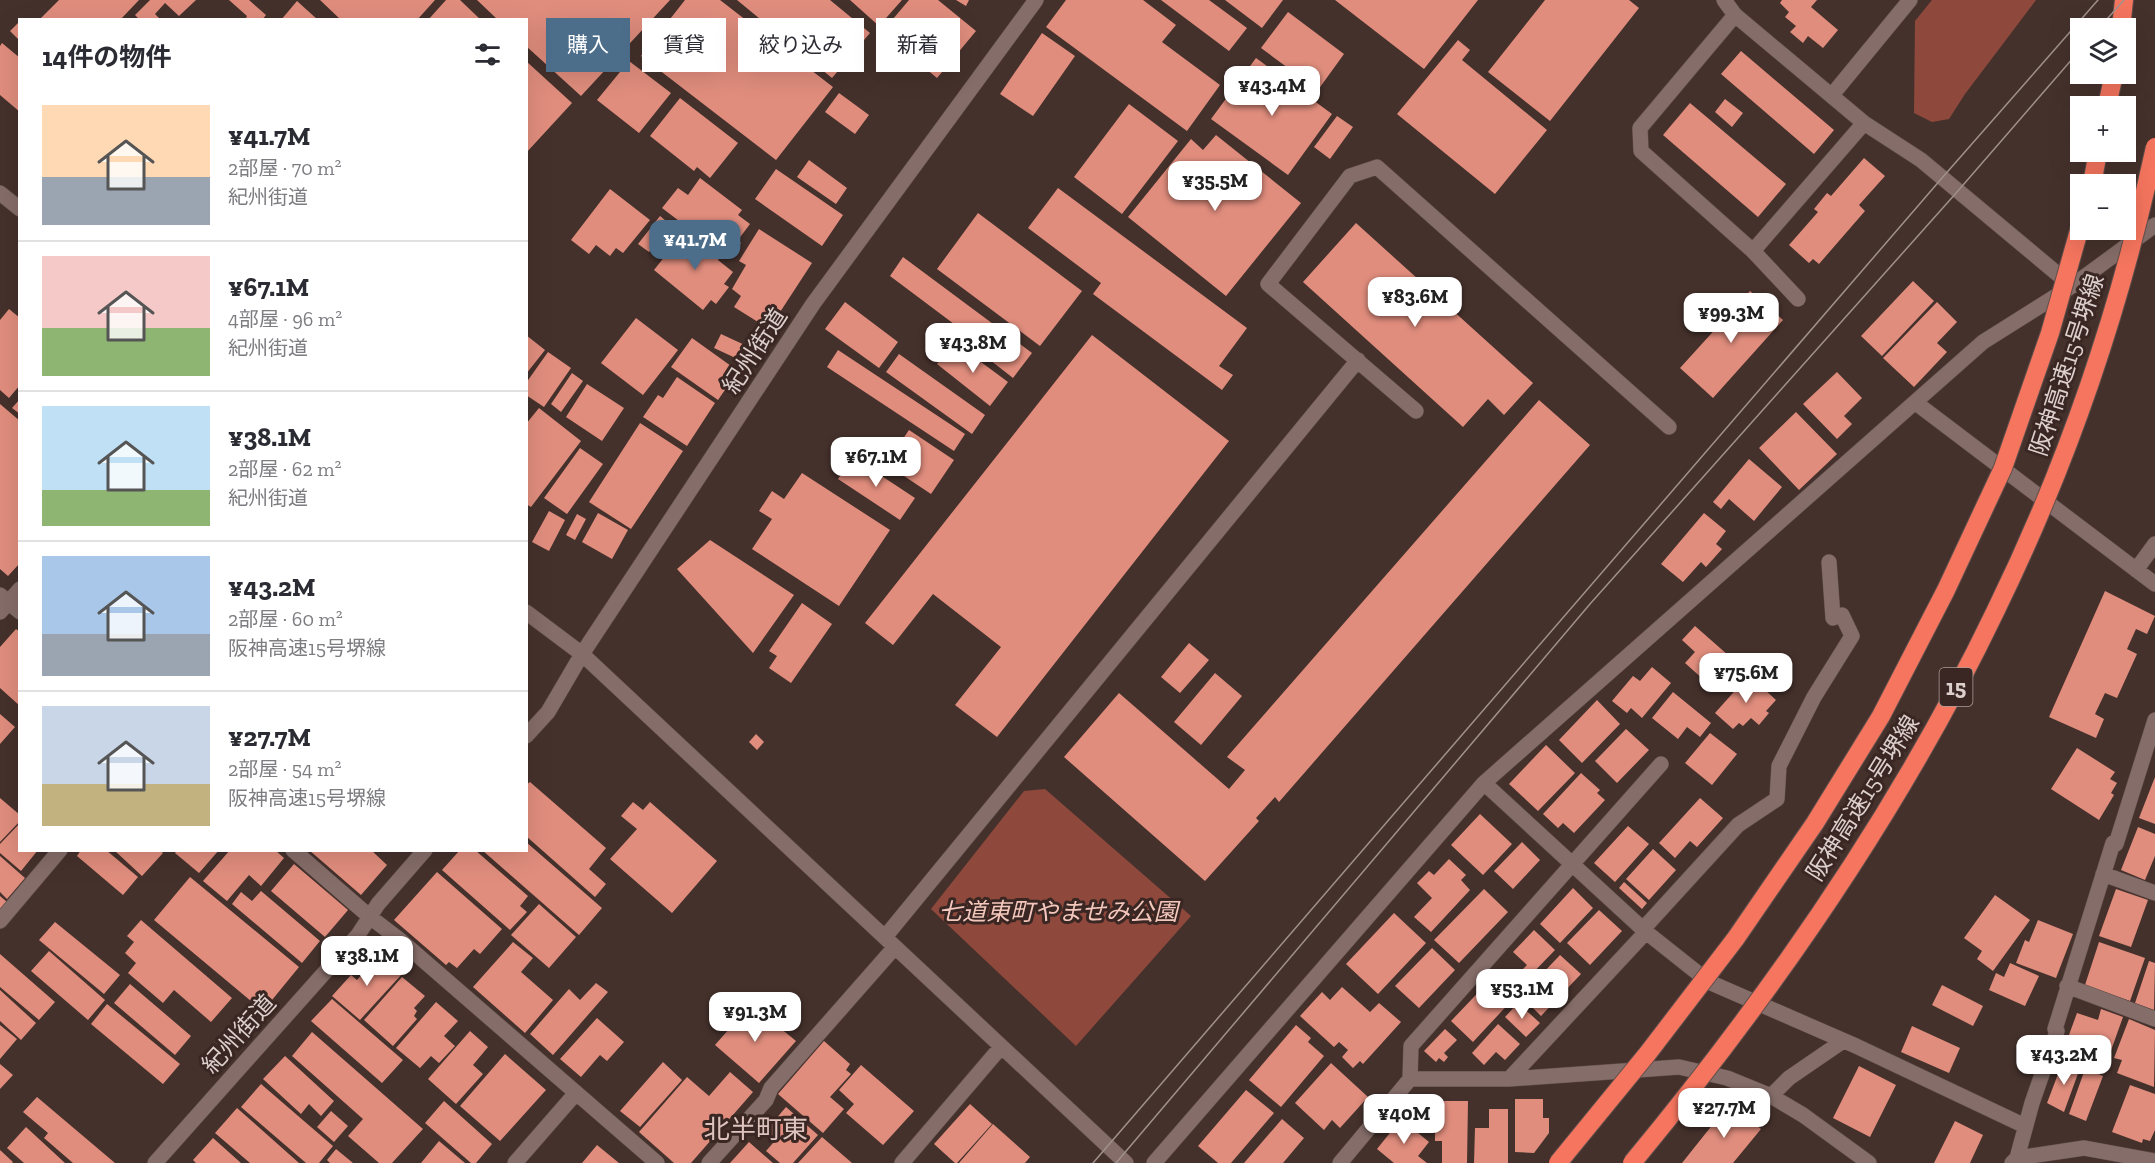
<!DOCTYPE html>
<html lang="ja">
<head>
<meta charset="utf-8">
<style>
	:root { --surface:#fff; --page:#f2f2f3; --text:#2b2b33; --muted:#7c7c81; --line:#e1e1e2; --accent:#4c6e8b }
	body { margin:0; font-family:"Zilla Slab","Noto Sans JP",serif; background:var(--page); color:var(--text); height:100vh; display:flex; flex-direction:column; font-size:22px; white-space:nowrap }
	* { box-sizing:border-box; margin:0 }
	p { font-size:20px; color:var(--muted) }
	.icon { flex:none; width:33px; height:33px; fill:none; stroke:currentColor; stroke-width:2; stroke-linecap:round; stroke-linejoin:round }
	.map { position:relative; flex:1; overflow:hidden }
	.side { position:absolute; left:18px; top:18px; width:510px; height:834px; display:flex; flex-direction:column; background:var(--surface); border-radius:0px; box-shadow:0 6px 24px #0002 }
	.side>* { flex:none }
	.hud { position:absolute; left:546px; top:18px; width:570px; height:54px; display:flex; gap:12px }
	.fabs { position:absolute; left:2070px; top:18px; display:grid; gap:12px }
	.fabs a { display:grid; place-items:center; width:66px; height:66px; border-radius:0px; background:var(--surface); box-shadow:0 6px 24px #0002; font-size:30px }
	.price { position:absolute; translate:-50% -51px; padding:0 14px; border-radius:12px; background:#fff; color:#222; font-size:20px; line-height:39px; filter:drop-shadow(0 2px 3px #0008) }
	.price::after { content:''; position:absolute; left:50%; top:36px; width:18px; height:14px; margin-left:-9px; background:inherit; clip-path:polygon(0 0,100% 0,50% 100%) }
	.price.current { background:var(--accent); color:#fff }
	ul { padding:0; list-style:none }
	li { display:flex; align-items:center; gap:18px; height:150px; padding:0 24px }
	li+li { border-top:2px solid var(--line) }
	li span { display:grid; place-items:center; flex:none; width:168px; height:120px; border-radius:0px; color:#555 }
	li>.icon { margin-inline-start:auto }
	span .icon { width:72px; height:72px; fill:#fffc; stroke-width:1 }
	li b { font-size:26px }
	h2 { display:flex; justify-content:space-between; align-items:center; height:72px; padding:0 24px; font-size:26px }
	.chip { padding:0 21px; border-radius:0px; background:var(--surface); box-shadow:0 6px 24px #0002; font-size:21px; line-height:54px }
	.chip.current { background:var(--accent); color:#fff }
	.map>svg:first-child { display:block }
</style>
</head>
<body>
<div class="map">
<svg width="2155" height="1163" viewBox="0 0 2155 1163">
	<rect width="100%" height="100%" fill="#45312c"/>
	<path fill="#8f493c" d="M1932,0h104l-71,94 -16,25 -17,3 -18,-9 1,-92z
		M1045,789l146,127 -115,130 -145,-137 93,-118z"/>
	<path fill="#e08d7d" d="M59,0h80l-19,20h-81z
		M150,0h46l-17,16 -14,-13 -10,11 6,6h-21l-5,-5z
		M229,0h20l17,15 -4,5h-17l2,-4z
		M320,0h115l-18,20h-76z
		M446,0h14l21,20h-53z
		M477,0h193l-89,96 -55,-50v-26h-28z
		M685,0h35l113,87 -57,73 -135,-104z
		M737,0h93l40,33 -38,45z
		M850,0h52l-23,26z
		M909,0h29l38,31 -39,47 -55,-46z
		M956,0h13l-3,6z
		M1066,0h77l33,25 -14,17 58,43 -33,46 -141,-104z
		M1161,0h48l38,28 -18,23z
		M1225,0h58l-21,28z
		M1335,0h143l-54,69z
		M1545,0h84l10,8 -89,113 -62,-49z
		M1782,0h35l-6,7 27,23 -15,18 -15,-12 -5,7 -13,-11 6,-6 -11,-9 4,-5 -9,-9z
		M297,1l21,19h-37z
		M1288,12l56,42 -26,36 -57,-42z
		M20,21v20l-10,-10z
		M1042,33l33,23 -42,60 -33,-22z
		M1458,40l12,10 -8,10 85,70 -52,64 -98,-80z
		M2,43l18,15v54l-20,-17v-49z
		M1741,51l93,79 -20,24 -93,-80z
		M1256,58l76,56 -44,61 -77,-56z
		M526,61l46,42 -46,50z
		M629,61l42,32 -32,40 -42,-33z
		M839,93l30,22 -14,19 -30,-22z
		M680,98l58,45 -28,35 -13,-11 -3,4 -44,-35z
		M1725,99l18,14 -11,14 -17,-15z
		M1690,103l96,81 -28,33 -95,-82z
		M1129,104l49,37 -56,73 -48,-37z
		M1337,116l16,11 -23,32 -16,-12z
		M1216,135l85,68 -75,93 -98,-79 63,-78 12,11z
		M1864,158l21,18 -26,29 6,6 -46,53 -6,-5 -4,4 -20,-18 29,-33 -4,-3 13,-16 4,3z
		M809,160l38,28 -11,16 -39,-27z
		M776,169l67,46 -21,31 -67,-47z
		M700,178l42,32 -4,5 12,9 -12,16 3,3 -12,16 -67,-51 16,-20 10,7z
		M1058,188l189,140 -28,38 14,9 -11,15 -129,-96 8,-11 -73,-55z
		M610,189l40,31 -27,33 -7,-5 -6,8 -14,-11 -7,9 -18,-14z
		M978,213l104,78 -42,55 -103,-77z
		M660,216l11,9 -22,27 -11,-8z
		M1356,223l177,160 -29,32 -16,-16 -25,28 -160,-145z
		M759,229l53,34 -43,66 -35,-22 7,-11 -9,-7 14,-24 -7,-4z
		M685,231l34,27 -1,2 15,12 -9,12 5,3 -13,17 -5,-4 -8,10 -49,-40z
		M903,257l129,96 -19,25 -23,-18 4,-6 -104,-78z
		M1913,281l21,20 -52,55 -21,-20z
		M1750,291l33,29 -70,78 -33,-30z
		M845,302l53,40 -19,26 -54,-39z
		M1937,302l20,20 -20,21 10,9 -33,35 -31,-29z
		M9,309l11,9v67l-11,13 -9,-8v-70z
		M636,318l42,32 -35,45 -42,-32z
		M721,334l28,13 -7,14 -28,-13z
		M526,335l19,15 -19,24z
		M1092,335l137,106 -232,296 -42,-32 46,-58 -68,-53 -40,51 -28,-22z
		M692,338l46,33 -20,29 -47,-33z
		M954,342l54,40 -18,24 -53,-42z
		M838,350l127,84 -11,17 -127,-84z
		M548,352l23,16 -27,39 -18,-12v-12z
		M899,354l86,61 -13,19 -86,-62z
		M1837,372l25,26 -18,18 8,8 -15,15 -34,-35z
		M572,373l11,8 -22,31 -10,-8z
		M677,377l38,26 -28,43 -44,-29 15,-22 5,3z
		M587,384l37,24 -22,33 -36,-24z
		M20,399v15l-8,-6z
		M1539,400l51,45 -311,357 -4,-5 -19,21 3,3 -54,60 -141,-124 55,-64 110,96 16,-19 -18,-13z
		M0,404l20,17v142l-12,13 -8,-7z
		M539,408l42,33 -50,66 -5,-3v-80z
		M1796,412l41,42 -38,36 -40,-42z
		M640,423l43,28 -52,78 -42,-27z
		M909,430l45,30 -23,34 -45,-30z
		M580,448l23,16 -36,50 -23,-16z
		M853,457l62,41 -15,22 -62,-41z
		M1749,459l33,28 -28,34 -25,-22 -8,10 -8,-7z
		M802,473l88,57 -51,76 -87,-57 20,-30 -13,-8 13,-20 12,8z
		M549,511l16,9 -16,31 -17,-9z
		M598,513l30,17 -16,29 -30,-17z
		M1704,513l22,18 -10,13 6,5 -16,18 -5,-5 -18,20 -22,-18z
		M577,514l9,5 -11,21 -9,-5z
		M710,540l84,55 -41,58 -76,-84z
		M2105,591l50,25 -8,18 -11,-5 -9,20 10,5 -20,44 -12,-5 -10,21 9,5 -8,19 -47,-21z
		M802,603l30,21 -41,59 -22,-15 8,-12 -8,-5z
		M1695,626l50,44 -16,18 -18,-16 -7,8 -19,-17 10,-11 -13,-12z
		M16,629l4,3v74l-20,-18v-41z
		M1189,643l20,17 -29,33 -19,-16z
		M1652,667l19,16 -29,35 -11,-10 -4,5 -15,-12 21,-25 7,5z
		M1215,673l27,23 -41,49 -27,-23z
		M1749,675l27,25 -10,11 3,2 -10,12 -8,-7 -8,8 -4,-3 -6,6 -18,-16z
		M1673,692l38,31 -11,14 -13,-10 -9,12 -26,-21z
		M1597,700l23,24 -38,39 -23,-23z
		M0,714l15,13 -15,17z
		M1626,729l23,21 -32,33 -22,-22z
		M1710,733l27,21 -25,31 -27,-22z
		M756,734l8,8 -7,8 -8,-8z
		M1546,745l29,28 -37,38 -29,-27z
		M2077,748l38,24 -5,7 7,4 -6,10 3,2 -15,25 -48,-31z
		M1581,773l19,17 -3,3 8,7 -31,33 -11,-10 -5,5 -15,-14z
		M2155,777v47l-16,-6z
		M530,782l76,66 -17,21 17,15 -11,13 -69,-61v-51z
		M0,798l20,17v6l-20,21z
		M1700,798l23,20 -26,29 -7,-6 -15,17 -16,-15z
		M633,802l10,8 7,-8 67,59 -45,52 -62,-54 27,-30 -16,-13z
		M1480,814l32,30 -29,31 -32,-30z
		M20,823v27h18l-17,21 -21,-18v-9z
		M1628,826l21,18 -34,38 -21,-19z
		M2138,827l17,7v22l-10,24 -24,-10z
		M526,842l76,66 -23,27 -97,-85h44z
		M1522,842l18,18 -27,29 -19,-18z
		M1653,849l23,21 -27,30 -23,-21z
		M81,850h25l32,27 -15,18 -46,-39z
		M114,850h45l4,3 -21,23z
		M177,850h42l-20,23 -24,-20z
		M230,850h45l9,8 -23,28 -12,-11 -22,26 -24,-20z
		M309,850h62l16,15 -26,30z
		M460,850h15l53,46 -8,10 7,6 -17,18 -68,-60z
		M0,856l25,22 -18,21 -7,-7z
		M1449,859l17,16 -5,5 9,10 -39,42 -17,-15 18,-19 -15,-15 12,-12 5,4z
		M294,864l54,46 -23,27 -54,-46z
		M437,872l65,57 -22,25 -6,-5 -17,19 -8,-6 -3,3 -52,-45z
		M190,877l109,90 -36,44 -109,-91z
		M1624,882l23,21 -5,6 -23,-21z
		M1573,888l20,20 -33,35 -20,-19z
		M1484,889l24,23 -49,51 -25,-23z
		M2116,889l32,11 -17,47 -32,-11z
		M261,891l59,50 -18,22 -70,-59 9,-12 11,9z
		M1995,895l35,25 -37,51 -16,-12 5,-8 -18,-13z
		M0,896l7,6 -7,7z
		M539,904l37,33 -27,31 -38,-33z
		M1599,910l23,21 -32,34 -23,-22z
		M1394,913l32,30 -48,51 -32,-30z
		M141,920l91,78 -21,24 -37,-32 -11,13 -35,-30 8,-10 -11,-10 9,-11 -7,-6z
		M2038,920l35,14 -17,44 -40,-15 9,-23 4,2z
		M55,922l65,53 -16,19 -65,-54z
		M1534,930l21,20 -29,30 -7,-7 8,-8 -14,-13z
		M513,942l20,16 -12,14 32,28 -28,33 -52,-46z
		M2099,942l46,16 -15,43 -45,-16z
		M1432,948l23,22 -36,38 -24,-22z
		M49,951l56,49 -17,20 -57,-49z
		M0,954l55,48 -16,18 -39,-33z
		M379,954l23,20 -42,46 -28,-24 19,-21 6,5z
		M1560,955l21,19 -40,42 -16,-16 4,-5 -3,-4z
		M2149,961l6,2 -1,47 -19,-7z
		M2010,963l29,13 -14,30 -36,-16 7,-17 8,4z
		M402,977l23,19 -11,12 3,3 -3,5 3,3 -24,27 -29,-26z
		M1492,978l22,20 -41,44 -22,-21z
		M596,983l12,9 -55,63 -23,-21 39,-45 11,11z
		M130,984l61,52 -16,19 -61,-52z
		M1942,985l41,21 -10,20 -41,-21z
		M1342,987l28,25 9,-9 22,19 -38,42 -3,-3 -7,7 -11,-11 6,-7 -9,-8 -5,5 -34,-31 22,-24 8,8z
		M0,990l36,33 -15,17 -21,-19z
		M332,999l71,61 -21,23 -71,-62z
		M436,1002l22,19 -14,15 11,10 -16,17 -8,-7 -11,12 -24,-20z
		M1518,1003l22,20 -14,14 -21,-20z
		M107,1004l73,60 -17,20 -72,-60z
		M751,1004l45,37 -37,42 -44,-38z
		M2101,1009l22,8 -19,53 -42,-16 15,-41 21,7z
		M597,1018l27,24 -17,19 -7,-6 -19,22 -21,-18z
		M2129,1019l26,11 -1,57 -37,-14 5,-13 -8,-2z
		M1498,1024l22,20 -15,16 -9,-8 -12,13 -12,-12z
		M0,1025l17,14 -17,20z
		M1296,1025l15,13 -3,4 16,14 -43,51 -32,-27z
		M1912,1026l48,22 -11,25 -48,-21z
		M1445,1029l12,11 -13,13 4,4 -4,5 -5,-4 -3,4 -12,-11z
		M470,1031l18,16 -15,18 10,9 -27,30 -28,-25z
		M312,1032l111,97 -31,34h-13l-31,-27 15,-17 -71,-63z
		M824,1041l26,23 -4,6 5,4 -21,23 14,12 -21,24 -45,-39z
		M505,1054l41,36 -46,51 -40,-35z
		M285,1056l49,45 -13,15 -12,-12 -8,10 -38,-35z
		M2063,1061l17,7 -16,44 -17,-9z
		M663,1062l19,18 -42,47 -20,-16z
		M1331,1063l37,34 -28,31 -8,-8 -8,10 -29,-27z
		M0,1064l13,11 -13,14z
		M861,1065l53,46 -31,34 -37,-32 8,-9 -15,-14z
		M1859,1066l37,19 -26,52 -37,-19z
		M2085,1069l18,7 -17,45 -17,-7z
		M730,1072l23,20 -62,71h-17l-35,-31 48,-55 22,19z
		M261,1084l72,62 -14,17h-13l-65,-56z
		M2130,1085l25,9v36l-5,11 -7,-2 -1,4 -30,-11z
		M1246,1090l28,23 -43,50h-13l-20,-17z
		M37,1097l78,66h-42l-29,-25 4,-5 -25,-21z
		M1515,1099h28v19h6v15l-15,20 -19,-1z
		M444,1101l48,43 -16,19h-5l-46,-40z
		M1442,1101h26l-1,62h-25v-22h-7v-20h7z
		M970,1104l22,20 -35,39h-2l-21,-19z
		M1729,1104l32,25 -28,34h-51z
		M786,1107l32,28 -25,28h-13l-14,-12 7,-8 -10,-9z
		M237,1108l62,55h-49l-35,-30z
		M1489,1109h19v54h-34l1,-35h14z
		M331,1111l17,15 -14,16 -17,-15z
		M1282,1119l22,19 -21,25h-39z
		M1401,1119l28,23 -11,14 9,7h-33l-17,-14z
		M1955,1121l28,14 -13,28h-36z
		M993,1124l37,33 -5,6h-66z
		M26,1127l39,36h-41l-17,-15z
		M822,1137l30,26h-54z
		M213,1138l28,25h-45l-3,-3z
		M439,1141l26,22h-44z
		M749,1142l24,21h-43z
		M597,1145l22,18h-37z
		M336,1149l17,14h-23l-3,-3z
		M0,1150l13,12 -1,1h-12z"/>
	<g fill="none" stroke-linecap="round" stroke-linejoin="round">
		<defs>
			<path id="minor" d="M1724,0l11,15 129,108 57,37 151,126
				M1735,15l-95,113 1,23 112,100 111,-128
				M1832,95l78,-95
				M0,193l20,16
				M1753,251l45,48
				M1916,403l239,181
				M1416,411l-148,-127 82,-108 27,-9 292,260
				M2136,570l19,-26
				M0,595l20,17
				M0,612l20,-23
				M526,612l56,42 544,509
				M526,736l22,-24 34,-58 231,-350 223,-304
				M1484,783l162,149 -137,147
				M293,850l77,67 30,23 257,223
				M2103,874l52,19
				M0,921l60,-71
				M1643,929l95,-104 39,-26 2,-33 35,-69 38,-61 -10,-21 -9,3 -4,-56
				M1646,932l63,50 147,64 169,80
				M885,937l473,-577
				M2067,986l88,33
				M1410,1079l1,-33 250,-282
				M1771,1096l18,-18 54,-37
				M2017,1158l67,-10 71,13
				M155,1163l203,-228 20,-31 47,-54
				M515,1163l61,-70
				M709,1163l57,-63 5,-12 124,-141
				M902,1163l99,-116
				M1154,1163l330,-380 499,-441 89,-56 83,-61
				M1340,1163l70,-84h99l170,-12 48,11 44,18 32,19 66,48
				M2012,1163l5,-5 15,-55 25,-72 -2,-2 58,-186 3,1 39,-124"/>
			<path id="highway" d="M2121,28l3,-28
				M2107,106l7,-32
				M2092,184l6,-32"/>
		</defs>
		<use href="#minor" stroke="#604f4c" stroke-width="16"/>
		<use href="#highway" stroke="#604f4c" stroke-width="20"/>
		<use href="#minor" stroke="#856d69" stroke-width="15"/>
		<use href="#highway" stroke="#f5755e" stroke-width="18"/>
		<path stroke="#a0918d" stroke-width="1.5" d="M2099,28l25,-28
			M1093,1163l849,-985 156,-178
			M1116,1163l474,-559 367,-412 123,-142"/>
		<defs>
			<path id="highway-bridge" d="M1558,1163l90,-110 88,-115 79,-115 66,-107 65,-126 57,-122 47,-135 30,-106
				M1632,1163c140,-169 268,-353 363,-551 72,-147 126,-305 160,-465"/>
		</defs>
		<use href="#highway-bridge" stroke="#604f4c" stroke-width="20" stroke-linecap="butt"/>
		<use href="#highway-bridge" stroke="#f5755e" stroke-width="18"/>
	</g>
	<g text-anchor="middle" stroke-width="6" stroke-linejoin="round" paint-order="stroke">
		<rect fill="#3a2723" stroke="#ab9d99" stroke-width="1.5" x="1939.5" y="668" width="33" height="38" rx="4.5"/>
		<g font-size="22" font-weight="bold" fill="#dccfcc">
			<text x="1956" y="695">15</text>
		</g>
		<g font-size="24" fill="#dccfcc" stroke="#3a2723">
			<text transform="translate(755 351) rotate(-57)" y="8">紀州街道</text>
			<text transform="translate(2067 365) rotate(-72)" y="8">阪神高速15号堺線</text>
			<text transform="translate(1863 798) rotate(-58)" y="8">阪神高速15号堺線</text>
			<text transform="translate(239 1034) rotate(-48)" y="8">紀州街道</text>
		</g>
		<g font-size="24" font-style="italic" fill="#f4c7bd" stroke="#3a2723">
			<text x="1058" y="920">七道東町やませみ公園</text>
		</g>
		<g font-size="26" fill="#dec4bf" stroke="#3a2723">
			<text x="756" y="1138">北半町東</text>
		</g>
	</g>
</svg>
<div class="fabs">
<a><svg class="icon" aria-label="layers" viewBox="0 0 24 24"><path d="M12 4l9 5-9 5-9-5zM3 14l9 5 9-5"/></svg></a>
<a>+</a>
<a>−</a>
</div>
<b class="price" style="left:1272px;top:117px">¥43.4M</b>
<b class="price" style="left:1215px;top:212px">¥35.5M</b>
<b class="price current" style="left:695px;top:271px">¥41.7M</b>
<b class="price" style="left:1415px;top:328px">¥83.6M</b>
<b class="price" style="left:1731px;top:344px">¥99.3M</b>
<b class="price" style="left:973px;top:374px">¥43.8M</b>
<b class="price" style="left:876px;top:488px">¥67.1M</b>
<b class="price" style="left:1746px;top:704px">¥75.6M</b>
<b class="price" style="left:367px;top:987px">¥38.1M</b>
<b class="price" style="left:1522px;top:1020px">¥53.1M</b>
<b class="price" style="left:755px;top:1043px">¥91.3M</b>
<b class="price" style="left:2064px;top:1086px">¥43.2M</b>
<b class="price" style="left:1724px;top:1139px">¥27.7M</b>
<b class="price" style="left:1404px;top:1145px">¥40M</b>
<div class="hud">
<a class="chip current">購入</a>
<a class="chip">賃貸</a>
<a class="chip">絞り込み</a>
<a class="chip">新着</a>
</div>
<section class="side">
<h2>14件の物件<svg class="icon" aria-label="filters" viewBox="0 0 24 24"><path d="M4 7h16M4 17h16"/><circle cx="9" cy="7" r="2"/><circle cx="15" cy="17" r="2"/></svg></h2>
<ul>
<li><span style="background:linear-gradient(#ffd9b3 60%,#9aa5b1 0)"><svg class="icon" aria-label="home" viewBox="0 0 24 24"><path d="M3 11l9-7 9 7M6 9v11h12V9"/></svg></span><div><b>¥41.7M</b><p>2部屋 · 70 m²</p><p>紀州街道</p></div></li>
<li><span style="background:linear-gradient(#f6c9c9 60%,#8fb573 0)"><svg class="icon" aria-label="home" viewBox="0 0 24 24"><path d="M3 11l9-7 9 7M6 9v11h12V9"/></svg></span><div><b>¥67.1M</b><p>4部屋 · 96 m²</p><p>紀州街道</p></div></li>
<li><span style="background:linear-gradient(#bfe0f5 70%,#8fb573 0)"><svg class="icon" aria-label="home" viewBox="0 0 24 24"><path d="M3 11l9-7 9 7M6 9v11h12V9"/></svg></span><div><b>¥38.1M</b><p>2部屋 · 62 m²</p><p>紀州街道</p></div></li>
<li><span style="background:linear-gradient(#a9c7e8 65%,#9aa5b1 0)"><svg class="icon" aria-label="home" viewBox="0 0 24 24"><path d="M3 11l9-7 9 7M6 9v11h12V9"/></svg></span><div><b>¥43.2M</b><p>2部屋 · 60 m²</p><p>阪神高速15号堺線</p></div></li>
<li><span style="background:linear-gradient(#c9d6e8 65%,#c2b280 0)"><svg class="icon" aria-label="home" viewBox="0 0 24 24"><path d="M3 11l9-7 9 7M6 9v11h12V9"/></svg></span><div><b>¥27.7M</b><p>2部屋 · 54 m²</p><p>阪神高速15号堺線</p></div></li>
</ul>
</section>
</div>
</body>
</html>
